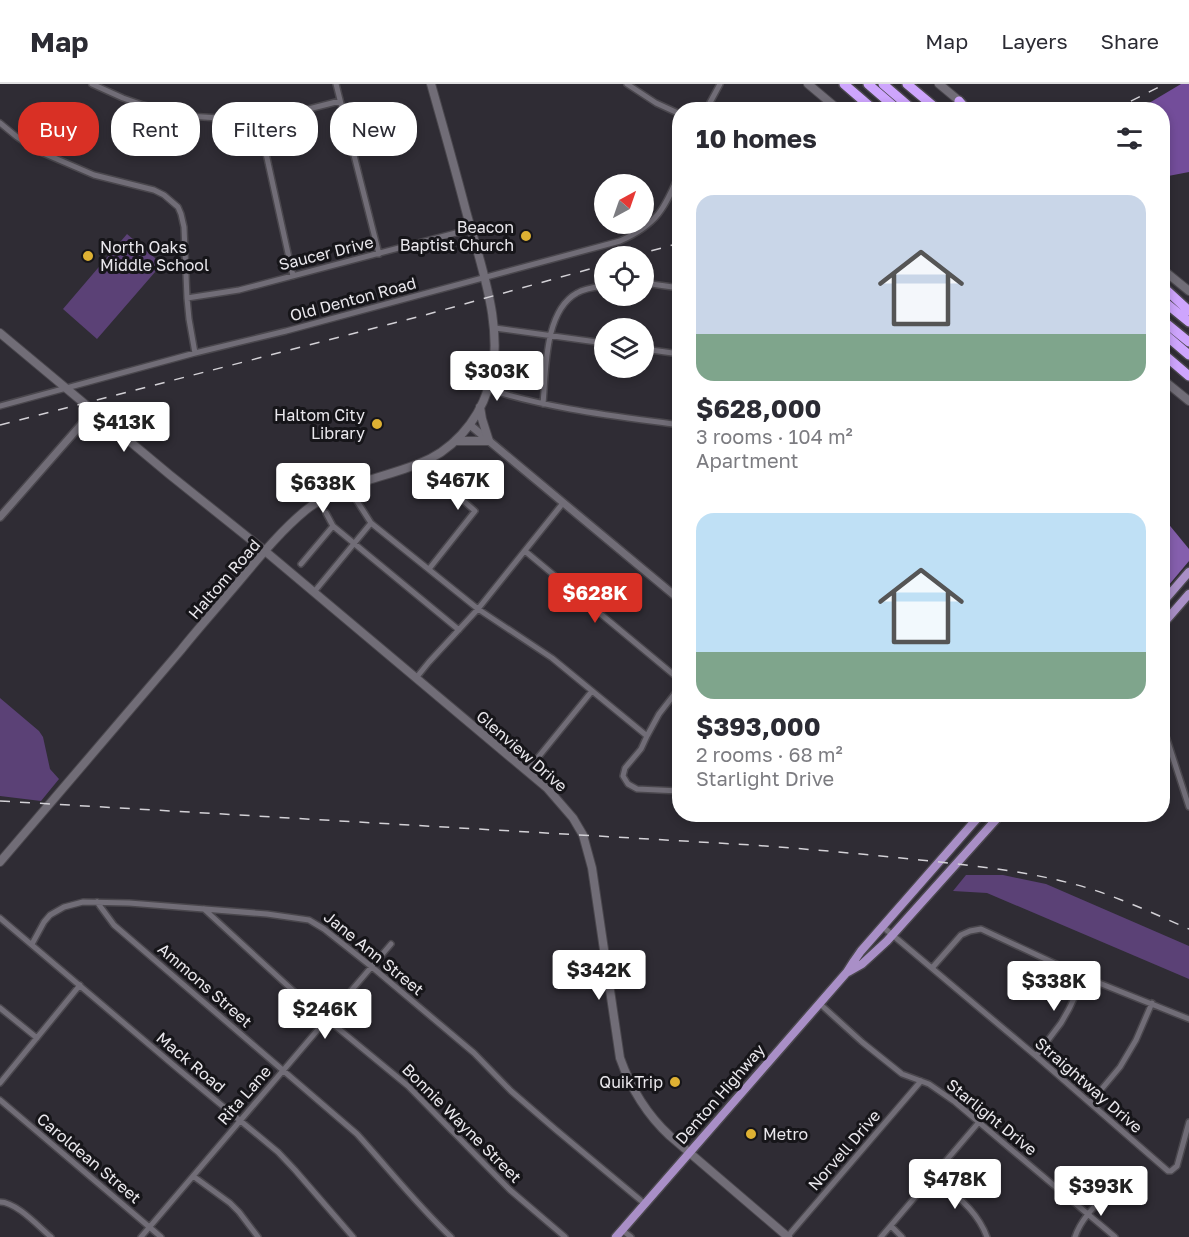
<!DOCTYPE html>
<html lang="en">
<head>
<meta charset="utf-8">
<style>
	:root { --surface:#fff; --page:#f7f7f7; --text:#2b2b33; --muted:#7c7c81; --line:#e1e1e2; --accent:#d93025 }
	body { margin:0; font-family:"Golos Text",sans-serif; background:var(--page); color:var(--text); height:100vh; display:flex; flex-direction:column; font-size:22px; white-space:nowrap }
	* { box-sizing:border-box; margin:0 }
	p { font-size:20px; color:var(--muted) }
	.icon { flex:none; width:33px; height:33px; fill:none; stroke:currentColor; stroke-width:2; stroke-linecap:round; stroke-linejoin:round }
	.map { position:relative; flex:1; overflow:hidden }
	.sheet { position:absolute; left:672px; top:18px; width:498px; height:720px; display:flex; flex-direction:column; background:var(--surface); border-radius:24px; box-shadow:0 3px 9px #0003 }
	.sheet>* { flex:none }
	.banner { position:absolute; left:18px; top:18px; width:564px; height:54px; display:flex; gap:12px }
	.needle { width:39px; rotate:40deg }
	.controls { position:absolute; left:594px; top:90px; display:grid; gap:12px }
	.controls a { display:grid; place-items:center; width:60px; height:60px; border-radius:50%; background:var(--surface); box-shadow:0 3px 9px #0003; font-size:30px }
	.price { position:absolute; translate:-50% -51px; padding:0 14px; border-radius:6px; background:#fff; color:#222; font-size:20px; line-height:39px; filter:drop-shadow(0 2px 3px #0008) }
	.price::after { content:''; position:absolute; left:50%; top:36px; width:18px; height:14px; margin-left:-9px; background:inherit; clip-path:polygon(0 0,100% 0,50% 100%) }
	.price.current { background:var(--accent); color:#fff }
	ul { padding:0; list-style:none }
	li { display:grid; align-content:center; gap:12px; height:318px; padding:0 24px }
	li span { display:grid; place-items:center; height:186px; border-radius:18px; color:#555 }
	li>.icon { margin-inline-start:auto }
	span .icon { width:108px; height:108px; fill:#fffc; stroke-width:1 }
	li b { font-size:26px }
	h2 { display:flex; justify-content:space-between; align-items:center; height:72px; padding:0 24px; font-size:26px }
	.pill { padding:0 21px; border-radius:24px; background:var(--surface); box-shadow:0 3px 9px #0003; font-size:21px; line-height:54px }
	.pill.current { background:var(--accent); color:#fff }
	header { display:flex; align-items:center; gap:36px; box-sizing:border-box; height:84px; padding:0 30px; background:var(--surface); border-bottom:2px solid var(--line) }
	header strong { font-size:28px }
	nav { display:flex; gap:33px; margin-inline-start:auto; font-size:21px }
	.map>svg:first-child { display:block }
</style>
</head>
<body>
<header>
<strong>Map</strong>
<nav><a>Map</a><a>Layers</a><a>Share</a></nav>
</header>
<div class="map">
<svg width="1189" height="1153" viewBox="0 0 1189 1153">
	<rect width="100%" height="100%" fill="#2f2c34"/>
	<path fill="#5b4176" d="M127,150l35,30 -65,75 -34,-30z
		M0,614l39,33 4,6 7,32 9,10 -18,22 -41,-5z
		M966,791h37l43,9 143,62v33l-202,-86 -34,-2z"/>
	<path fill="#734d9a" d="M1181,0h8v88l-26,5 -1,-67 -23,-1z"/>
	<path fill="#855fad" d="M1162,432l27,33v12l-26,31z"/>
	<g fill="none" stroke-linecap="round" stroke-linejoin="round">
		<defs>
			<path id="minor" d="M92,0l31,14 20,7 45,11 31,2 39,-1 31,-3 51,-13
				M336,0l43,170
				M627,0l29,19 24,11
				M706,26l14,-26
				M258,33l35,159
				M0,39l17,14 19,13 58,25 60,15 10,5 14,12 3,7 3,13 3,71 2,21 6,34
				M644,199l36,5
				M187,214l52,-8 232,-61
				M495,244l109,15
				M644,265l36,5
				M488,305c62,20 127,27 192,36
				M543,320c3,-33 1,-93 34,-111 8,-5 19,-6 27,-7
				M0,322l195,-53 91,-22 334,-90c37,-16 45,-33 60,-69
				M426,377l4,10 45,40 -46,58
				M348,403l23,36 107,86 74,49 95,78 -6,13 -16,19 -2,8 5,8 9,5 43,2
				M326,429l7,13 126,104
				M525,467l155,129
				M301,480l32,-38
				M314,508l57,-69
				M416,594l13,-16 49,-53 85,-106
				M1162,640l27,83
				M647,652l12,-22 21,-27
				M527,687l65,-80
				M97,818l17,23 243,209c31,34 60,71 94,103
				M204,825l96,88 108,89 102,104 55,47
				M0,834l178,151 100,83 17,18 58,67
				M883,843l153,129 132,115h3l6,-5 12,-44
				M32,860l12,-22 6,-7 14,-8 19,-5 46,1 138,11 42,6 15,9 48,38 102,86 37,38 44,38 90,75
				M932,884l29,-33 9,-4 11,-2 103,48 105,42
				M819,919l43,39 40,32 27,10 26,18 160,135
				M0,924l37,30
				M1036,972l25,-33 8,-14 15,-32
				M0,999l80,-98
				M0,1016l161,137
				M1090,1019l30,-36 16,-27 16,-37
				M193,1092l37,27 9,9 19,25
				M934,1092c21,19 43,34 53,61
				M0,1118c16,0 38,24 51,35
				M891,1142l11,11
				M622,1146l9,7
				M788,1152l133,-155
				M141,1153l250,-293
				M881,1153l98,-115
				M1075,1153c6,-19 23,-34 36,-47"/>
			<path id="tertiary" d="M470,341l210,175
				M0,433l93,-106"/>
			<path id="secondary" d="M808,0l31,26
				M939,0l24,20
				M1162,185l27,22
				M0,249l170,142 95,76 282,237 26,30 10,17 9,33 28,190c11,31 26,56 50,78l118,101
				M1162,295l27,22
				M455,357h34l-7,-22 -2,-12
				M0,778c60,-71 121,-141 181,-212 16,-20 33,-39 49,-58 24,-28 47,-58 76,-82 32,-26 74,-31 112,-46 33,-12 59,-41 70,-75 19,-55 -7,-123 -22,-178 -11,-42 -23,-85 -35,-127"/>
			<path id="primary" d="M1162,519l27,-31
				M1162,541l27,-31
				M848,888l14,-8 25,-23 114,-127
				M616,1153l231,-265 7,-11 7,-10 120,-137"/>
			<path id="motorway" d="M844,0l30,26
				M868,0l30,26
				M883,0l30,26
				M907,0l31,26
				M959,17l7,9
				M1162,202l27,25
				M1162,216l27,22
				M1162,236l27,22
				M1162,248l27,23
				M1162,269l27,23"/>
		</defs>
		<use href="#minor" stroke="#4a474d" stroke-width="8"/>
		<use href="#tertiary" stroke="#4a474d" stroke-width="10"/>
		<use href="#secondary" stroke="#4a474d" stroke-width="10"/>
		<use href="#primary" stroke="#4a474d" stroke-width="11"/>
		<use href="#motorway" stroke="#4a474d" stroke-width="12"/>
		<use href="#minor" stroke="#716d77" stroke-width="5"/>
		<use href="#tertiary" stroke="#716d77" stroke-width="7"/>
		<use href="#secondary" stroke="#716d77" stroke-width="8"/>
		<use href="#primary" stroke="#a98fc7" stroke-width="8"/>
		<use href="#motorway" stroke="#cea5fd" stroke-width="9"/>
		<path stroke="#d3d1d6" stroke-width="1.5" stroke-dasharray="10 10" stroke-linecap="butt" d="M1113,26l52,-26
			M632,172l48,-13
			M0,341l425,-110 179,-50
			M0,717l751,44c57,4 113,9 169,15 58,6 116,12 171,29 34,11 66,26 98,40"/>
	</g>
	<g fill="#deb133" stroke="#161519" stroke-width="2">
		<circle cx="526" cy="152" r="6"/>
		<circle cx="88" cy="172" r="6"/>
		<circle cx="377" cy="340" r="6"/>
		<circle cx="675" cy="998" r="6"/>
		<circle cx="751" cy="1050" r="6"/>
	</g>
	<g text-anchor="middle" stroke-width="6" stroke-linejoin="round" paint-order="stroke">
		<g font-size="16" fill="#eae8ed" stroke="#161519" text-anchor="end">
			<text x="514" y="149">Beacon<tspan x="514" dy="18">Baptist Church</tspan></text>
			<text x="100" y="169" text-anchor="start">North Oaks<tspan x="100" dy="18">Middle School</tspan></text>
			<text x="365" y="337">Haltom City<tspan x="365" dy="18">Library</tspan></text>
			<text x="663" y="1004">QuikTrip</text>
			<text x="763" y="1056" text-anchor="start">Metro</text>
		</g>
		<g font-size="16" fill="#eae8ed" stroke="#161519">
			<text transform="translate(326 169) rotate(-14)" y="6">Saucer Drive</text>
			<text transform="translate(353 215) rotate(-15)" y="6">Old Denton Road</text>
			<text transform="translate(224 495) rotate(-49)" y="6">Haltom Road</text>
			<text transform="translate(522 667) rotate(41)" y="6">Glenview Drive</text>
			<text transform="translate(374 869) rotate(39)" y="6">Jane Ann Street</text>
			<text transform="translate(205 901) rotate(41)" y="6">Ammons Street</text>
			<text transform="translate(191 978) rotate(40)" y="6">Mack Road</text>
			<text transform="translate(1089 1001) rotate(41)" y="6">Straightway Drive</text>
			<text transform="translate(720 1010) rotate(-49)" y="6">Denton Highway</text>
			<text transform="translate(244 1011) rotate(-49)" y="6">Rita Lane</text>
			<text transform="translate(992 1033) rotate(39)" y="6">Starlight Drive</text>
			<text transform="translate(462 1039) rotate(45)" y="6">Bonnie Wayne Street</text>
			<text transform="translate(844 1066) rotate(-49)" y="6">Norvell Drive</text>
			<text transform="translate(89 1074) rotate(40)" y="6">Caroldean Street</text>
		</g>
	</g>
</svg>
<div class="controls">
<a><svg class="needle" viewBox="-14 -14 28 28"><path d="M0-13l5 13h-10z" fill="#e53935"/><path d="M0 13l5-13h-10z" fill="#7c7c81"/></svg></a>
<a><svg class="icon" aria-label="locate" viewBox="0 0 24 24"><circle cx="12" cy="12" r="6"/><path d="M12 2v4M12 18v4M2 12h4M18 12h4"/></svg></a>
<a><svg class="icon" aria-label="layers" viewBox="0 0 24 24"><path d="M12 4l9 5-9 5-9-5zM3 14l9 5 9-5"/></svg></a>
</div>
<b class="price" style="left:497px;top:318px">$303K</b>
<b class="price" style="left:124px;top:369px">$413K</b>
<b class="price" style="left:458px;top:427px">$467K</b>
<b class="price" style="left:323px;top:430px">$638K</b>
<b class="price current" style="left:595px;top:540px">$628K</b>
<b class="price" style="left:599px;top:917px">$342K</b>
<b class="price" style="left:1054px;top:928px">$338K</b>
<b class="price" style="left:325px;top:956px">$246K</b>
<b class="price" style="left:955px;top:1126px">$478K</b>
<b class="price" style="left:1101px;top:1133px">$393K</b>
<div class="banner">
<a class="pill current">Buy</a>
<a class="pill">Rent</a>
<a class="pill">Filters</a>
<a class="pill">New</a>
</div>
<section class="sheet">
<h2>10 homes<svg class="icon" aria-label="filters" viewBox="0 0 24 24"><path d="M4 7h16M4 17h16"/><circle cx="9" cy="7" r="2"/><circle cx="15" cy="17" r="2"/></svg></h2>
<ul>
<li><span style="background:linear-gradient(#c9d6e8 75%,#7fa58c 0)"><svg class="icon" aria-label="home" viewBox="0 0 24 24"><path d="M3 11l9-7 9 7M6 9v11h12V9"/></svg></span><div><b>$628,000</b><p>3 rooms · 104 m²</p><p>Apartment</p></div></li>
<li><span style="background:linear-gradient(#bfe0f5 75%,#7fa58c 0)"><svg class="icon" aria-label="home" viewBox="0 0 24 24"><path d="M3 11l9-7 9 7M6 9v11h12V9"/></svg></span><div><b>$393,000</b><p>2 rooms · 68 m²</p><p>Starlight Drive</p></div></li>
</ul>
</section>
</div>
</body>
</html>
